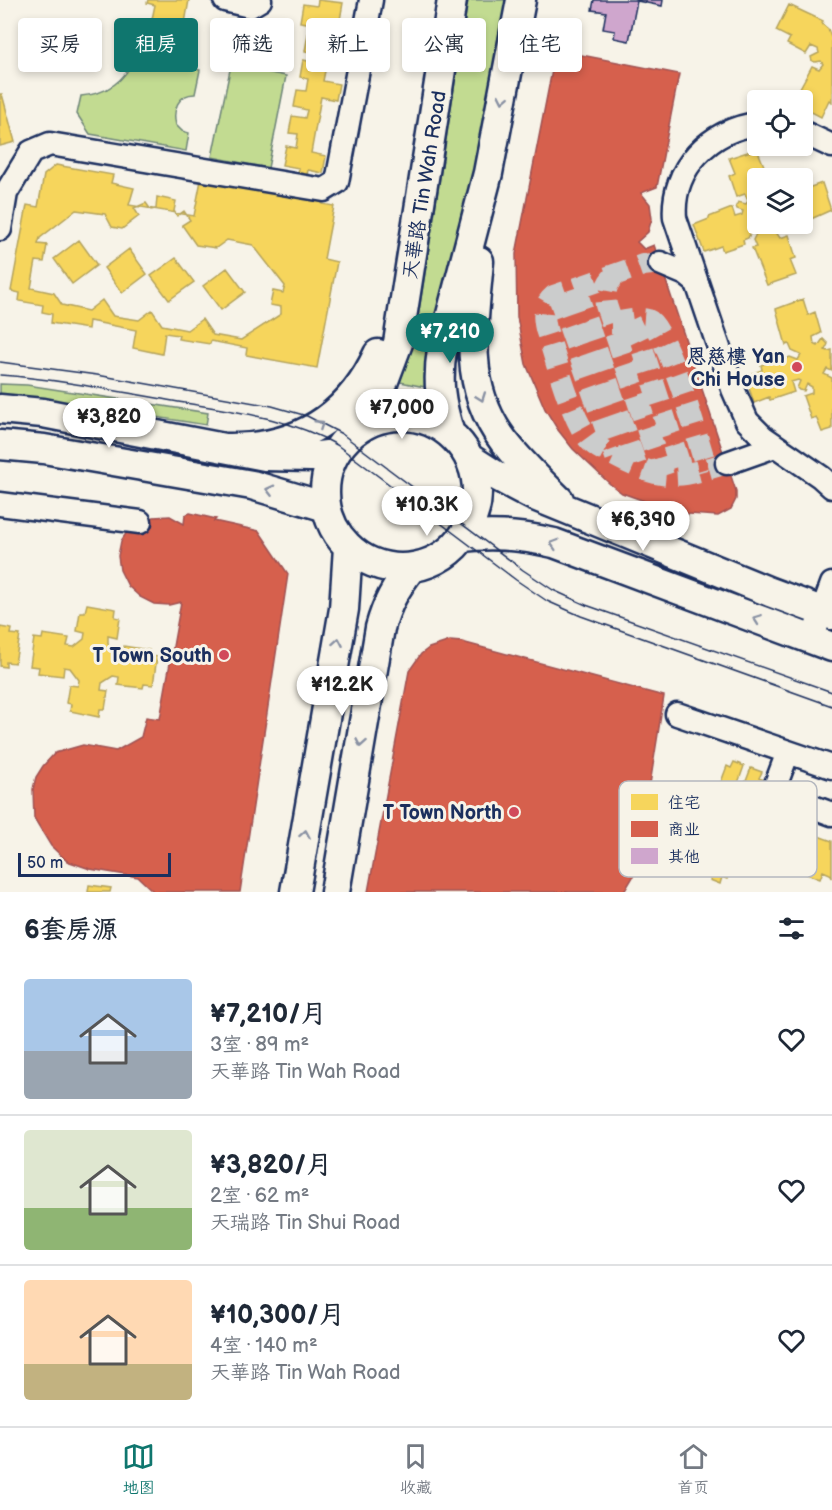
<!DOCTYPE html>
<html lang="zh">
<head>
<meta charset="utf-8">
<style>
	:root { --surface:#fff; --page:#f2f2f3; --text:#1f2937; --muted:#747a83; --line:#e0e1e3; --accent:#0f766e }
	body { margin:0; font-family:"Balsamiq Sans","LXGW WenKai TC",sans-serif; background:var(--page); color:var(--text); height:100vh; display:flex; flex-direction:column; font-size:22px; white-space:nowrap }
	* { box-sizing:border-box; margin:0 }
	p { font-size:20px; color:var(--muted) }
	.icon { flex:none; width:33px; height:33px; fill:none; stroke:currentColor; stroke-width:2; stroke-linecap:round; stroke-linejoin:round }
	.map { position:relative; height:892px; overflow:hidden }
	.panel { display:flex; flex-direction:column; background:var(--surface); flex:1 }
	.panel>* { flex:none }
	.hud { position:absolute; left:18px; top:18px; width:796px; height:54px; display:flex; gap:12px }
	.fabs { position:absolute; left:747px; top:90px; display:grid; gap:12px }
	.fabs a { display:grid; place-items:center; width:66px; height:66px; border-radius:6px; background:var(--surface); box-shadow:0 3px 9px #0003; font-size:30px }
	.scale { position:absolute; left:18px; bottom:15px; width:153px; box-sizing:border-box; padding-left:6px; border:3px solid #1b2f5e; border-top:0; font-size:16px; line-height:21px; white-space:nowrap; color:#1b2f5e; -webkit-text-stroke:4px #f7f3e8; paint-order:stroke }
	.price { position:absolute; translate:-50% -51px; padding:0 14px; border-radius:21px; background:#fff; color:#222; font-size:20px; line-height:39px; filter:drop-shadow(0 2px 3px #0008) }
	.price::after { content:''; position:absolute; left:50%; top:36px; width:18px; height:14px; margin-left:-9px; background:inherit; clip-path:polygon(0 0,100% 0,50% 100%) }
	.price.selected { background:var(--accent); color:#fff }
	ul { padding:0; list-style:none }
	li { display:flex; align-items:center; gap:18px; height:150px; padding:0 24px }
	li+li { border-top:2px solid var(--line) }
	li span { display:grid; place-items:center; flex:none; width:168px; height:120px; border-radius:6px; color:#555 }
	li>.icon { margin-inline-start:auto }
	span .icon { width:72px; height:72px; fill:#fffc; stroke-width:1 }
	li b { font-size:26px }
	h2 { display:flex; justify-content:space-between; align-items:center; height:72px; padding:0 24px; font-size:26px }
	.tag { padding:0 21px; border-radius:6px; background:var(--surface); box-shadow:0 3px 9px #0003; font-size:21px; line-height:54px }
	.tag.selected { background:var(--accent); color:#fff }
	.menu { display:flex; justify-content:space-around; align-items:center; height:84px; border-top:2px solid var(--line); background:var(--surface); font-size:16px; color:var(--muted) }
	.menu a { display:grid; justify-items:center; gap:3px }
	.menu .selected { color:var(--accent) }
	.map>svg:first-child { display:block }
</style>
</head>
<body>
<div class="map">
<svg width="832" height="892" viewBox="0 0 832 892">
	<rect width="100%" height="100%" fill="#f7f3e8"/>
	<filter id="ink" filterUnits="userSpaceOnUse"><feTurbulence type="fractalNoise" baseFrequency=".0167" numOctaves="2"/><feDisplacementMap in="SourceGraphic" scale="12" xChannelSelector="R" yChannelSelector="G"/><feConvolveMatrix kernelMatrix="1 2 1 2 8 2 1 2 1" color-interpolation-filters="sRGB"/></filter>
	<g filter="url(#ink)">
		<path fill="#c2db91" stroke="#6e8578" stroke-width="1.5" d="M468,0h39l-33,169 -45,177 -4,41 -25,-5 13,-36 5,-29z
			M135,57l65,13 -5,24c-17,0 -23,16 -19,31l6,6 7,2 -3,18 -96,-17 -13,-20 4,-18c27,-2 44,-15 54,-39z
			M231,65l55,11 -18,92 -56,-11z
			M0,384l27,1 181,28 -2,12 -182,-29 -24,-1z"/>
		<path fill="#f6d55c" stroke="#b4a35d" stroke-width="1.5" fill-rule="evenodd" d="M148,0h41l-5,29 -33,-5 4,-19 -8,-2z
			M318,0l25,3 -3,17 15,3 -7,37 -20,-4 -5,25 16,3 -3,16 -15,-3 -10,56 15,3 -3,17 -15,-3 -1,5 -9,-2 1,-5 -17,-3 4,-19 10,2 2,-14 -9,-1 3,-17 13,2 2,-8 -13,-3 3,-17 9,1 2,-12 -8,-2 3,-17 15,3 2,-9 -15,-3 3,-17 8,2 2,-11 -18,-3 3,-18 14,2z
			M789,5l34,16 -1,3 6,5 3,8h1v65l-3,-2 -8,17 -19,-10v-7h-6l6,-11 -2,-1 12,-22 7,3 4,-5 -2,-3 -6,1 -3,-1 -1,-4 8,-4 -1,-4 -7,-3 -5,8 -19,-10 3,-6 -14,-7z
			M0,94h2l13,48 -15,4z
			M757,149l12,29h-11v46l30,1 -2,5 -8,-2 -2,4 4,6 9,-3 7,23 -6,2 6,15 -29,10 -15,-37 4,-1 -3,-7 5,-10 -5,-2 -5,10 -5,2 1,4 -21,7 -2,-5 -17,6 -10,-27 15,-6v-2l23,-9 3,9 7,-2 1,-4 -6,-2 -1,-3 2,-4 8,2 2,-3 -3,-7 -9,3 -7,-21 6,-3 -6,-15z
			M56,165l57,10 -2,8 23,5 -5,17 65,11 9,-46 121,24 -2,10 12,2 -10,53 13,3 -20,106 -71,-13 1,-7 -36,-7 -1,3 -32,-5 1,-4 -14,-2 -3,21 -29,-6 3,-18 -47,-9 -1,8 -37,-6 1,-9 -10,-2 1,-7 -24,-4 1,-8 -9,-2 16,-86 11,2 6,-32z
			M822,183l9,27 -29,13v-39l3,5z
			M157,197l19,4 -2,10 3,5 7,-5 6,9 -8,5 14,20 20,3 11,-8 26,5 32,41 -2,7 -10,-2 -3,14 11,2v7l-40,26 -28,-5 -11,-16 -15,11 -25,-5 -10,-15 -13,10 -26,-4 -11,-16 -14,11 -26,-6 -8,-12 -23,-5 5,-27 8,1 3,-17 -9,-1 2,-6 36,-28 29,4 7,13 10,2 17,-13 -5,-8 12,-5 5,7 5,-1zM79,240l18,25 -25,19 -18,-25zM129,249l18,25 -25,19 -18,-25zM176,258l18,24 -25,18 -18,-24zM227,268l18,24 -24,18 -18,-24z
			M803,299l5,16 7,-3 6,21 -8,4 1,7 4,2 5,-7 5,5 -3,6 3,1 4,-1v21l-5,-2 -3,5 8,4v51l-10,3 -6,-15 -5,2 -8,-23 9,-3v-6l-5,-3 -3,7 -5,-1 -2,-2 3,-7 -2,-1 -7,2 3,10 -24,8 -1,-3 -15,6 -9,-27 17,-6 -1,-5 21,-7 1,2 7,-3 8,3 3,-5 -9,-4 -3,-7 -3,1 -10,-36z
			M87,604l29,5 -1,8 5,1 -3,20 -9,-2v7l7,11 8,1 1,-9 25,4 -1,5 9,2 -4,28 -9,-1 -1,4 -25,-3 1,-8 -6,-1 -11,7 -1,7 7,1 -3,18h-5l-1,8 -29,-6 1,-7 -5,-1 3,-18 9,1 1,-6 -9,-12 -6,-1 -1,9 -25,-3 1,-6 -9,-1 4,-28 8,1 1,-5 26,4 -2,8 7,1 10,-8 1,-6 -8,-2 3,-19h5z
			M0,627l12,2 -1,5 9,1 -5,28 -9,-1v5l-6,-1z
			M734,762l10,4 -7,20 6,3 8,-21 11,4 -3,6 5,2 -9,24 -8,-3 -2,8 4,10 7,2 3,-7 24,8 -2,5 7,3 -4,10 -20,-7 -3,6 20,8 -3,10 -7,-2 -2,5 -23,-9 2,-8 -7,-3 -10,5 -3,7 8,3 -9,24 -5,-2 -2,7 -10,-4 7,-20 -7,-3 -7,20 -10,-3 2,-7 -5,-2 9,-23 8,2 2,-7 -4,-10 -8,-3 -3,8 -23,-9 2,-5 -7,-2 4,-11 20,8 3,-7 -21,-7 4,-11 7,3 2,-5 23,9 -3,7 8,3 10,-5 3,-7 -8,-3 9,-24 4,2z
			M810,833l22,8v37l-2,-4 -7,-3 -3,8 -24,-9 2,-5 -7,-2 5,-11 20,8 2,-7 -20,-8 4,-10 6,2z
			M89,885l22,3 -1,4h-22z"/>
		<path fill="#d6604d" stroke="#9e5152" stroke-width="1.5" d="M556,50l123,24 -22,113 -16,6 9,11 2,15 -2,6 -2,7 -11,10 7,7 10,-4 82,246v8l-5,10 -13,7 -29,-2 -22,-5 -45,-16 -12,-9 -37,-35 -15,-19 -13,-21 -19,-45 -9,-47 -1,-63z
			M190,513l26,6 -2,2 45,10 29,43 -48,318h-86l-16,-15 -48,-8 -23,-8 -16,-15 -17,-28 -1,-29 3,-12 7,-11 12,-13 28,-8 33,6 25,-14 5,-20 14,2 21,-117 -12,3 -15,-1 -14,-7 -12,-11 -8,-16 -2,-14 3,-15 8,-12 11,-7 14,-5 16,-1 14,8 1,-9z
			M450,641l12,1 202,54 -27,170 -4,11 -9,15h-256l41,-221 12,-17 8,-6z"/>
		<path fill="#cfa6cd" stroke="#1b2f5e" stroke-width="1.5" d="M594,0h69l-1,6 -25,-5 -8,40 -15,-3 1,-7 -12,-2 3,-17 -14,-2z"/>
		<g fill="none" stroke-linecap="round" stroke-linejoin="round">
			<path stroke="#cbcccc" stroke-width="22" stroke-dasharray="22 11" stroke-linecap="butt" d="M660,263l-17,2 -89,31c-11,9 -11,20 -8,33 10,30 23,83 41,108 7,10 19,15 30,20 47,25 61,21 110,6
				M618,273c-12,9 -14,18 -12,32l57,171
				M575,288l62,180
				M558,294l58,163
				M629,321l13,27 41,127
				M611,323c11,0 26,-6 37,-3 18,6 52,126 59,150"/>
			<defs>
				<path id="minor" d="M225,0l25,6 10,-6
					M758,124c-48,5 -87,45 -83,94l58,171 14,32 16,16 58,40 11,10
					M802,132l30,14
					M0,229l6,-36 25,-41 19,-8 274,46 13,-8 34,-182
					M660,263l26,11 11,9
					M727,463l48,-17
					M0,504l140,18
					M812,639l20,-55
					M677,714l155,53
					M788,752l-15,40 59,22"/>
				<path id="major" d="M479,261c-6,69 -18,132 32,189 15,18 32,34 48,50
					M0,409l43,4 222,43 46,1 24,-3
					M325 492a76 76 0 1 1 152 0a76 76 0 1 1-152 0Z
					M355,431l25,-40 18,-48 54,-343
					M450,434c-10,-33 -13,-51 -8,-85l46,-176 33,-173
					M0,445l44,4 208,36 74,22
					M224,448c71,2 124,-29 154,-94
					M469,458l31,20 32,17 238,97 62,23
					M463,537c31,-4 61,-1 91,6l278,104
					M295,892l49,-283 4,-62
					M335,892l45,-264c7,-25 15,-39 31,-60"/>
			</defs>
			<use href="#minor" stroke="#1b2f5e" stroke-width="27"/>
			<use href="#major" stroke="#1b2f5e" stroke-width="33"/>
			<use href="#minor" stroke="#f7f3e8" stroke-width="22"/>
			<use href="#major" stroke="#f7f3e8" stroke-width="28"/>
			<path stroke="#1b2f5e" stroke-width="1.5" d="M0,362l97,13 175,31 35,10 35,18 181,136 30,20 33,15 246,87
				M0,375c58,4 116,16 173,26 56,10 113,15 164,44l179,135 31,21 34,15 251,90"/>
		</g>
		<defs><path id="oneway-chevron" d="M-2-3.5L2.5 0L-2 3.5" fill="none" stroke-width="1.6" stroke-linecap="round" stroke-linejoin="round" transform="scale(1.5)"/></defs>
		<g stroke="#8991a3">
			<use href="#oneway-chevron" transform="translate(503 99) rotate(101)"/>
			<use href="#oneway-chevron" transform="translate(481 397) rotate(70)"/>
			<use href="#oneway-chevron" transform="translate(320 424) rotate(-33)"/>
			<use href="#oneway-chevron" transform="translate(270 490) rotate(-166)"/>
			<use href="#oneway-chevron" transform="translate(554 544) rotate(-163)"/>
			<use href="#oneway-chevron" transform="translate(757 619) rotate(-160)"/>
			<use href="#oneway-chevron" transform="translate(338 642) rotate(-80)"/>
			<use href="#oneway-chevron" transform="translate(361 743) rotate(100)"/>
			<use href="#oneway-chevron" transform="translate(305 834) rotate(-80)"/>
		</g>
	</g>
	<g fill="#d1495b" stroke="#f7f3e8" stroke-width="2">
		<circle cx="797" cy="367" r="6"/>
		<circle cx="224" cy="655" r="6"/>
		<circle cx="514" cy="812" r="6"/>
	</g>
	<g text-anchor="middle" stroke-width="6" stroke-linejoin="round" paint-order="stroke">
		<g font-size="20" fill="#1b2f5e" stroke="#f7f3e8">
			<text transform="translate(424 185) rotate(-81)" y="7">天華路 Tin Wah Road</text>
		</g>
		<g font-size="20" font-weight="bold" fill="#1b2f5e" stroke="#f7f3e8" text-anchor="end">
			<text x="785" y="363">恩慈樓 Yan<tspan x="785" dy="23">Chi House</tspan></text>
			<text x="212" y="662">T Town South</text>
			<text x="502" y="819">T Town North</text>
		</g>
	</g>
	<rect x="619" y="781" width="198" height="96" rx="9" fill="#f7f3e8" stroke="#b5b8bf" stroke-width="1.5"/>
	<rect x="631" y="794" width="27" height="16" fill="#f6d55c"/>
	<rect x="631" y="821" width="27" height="16" fill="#d6604d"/>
	<rect x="631" y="848" width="27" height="16" fill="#cfa6cd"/>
	<g font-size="16" fill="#1b2f5e">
		<text x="668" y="808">住宅</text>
		<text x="668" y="835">商业</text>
		<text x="668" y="862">其他</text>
	</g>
</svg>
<div class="fabs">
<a><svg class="icon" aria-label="locate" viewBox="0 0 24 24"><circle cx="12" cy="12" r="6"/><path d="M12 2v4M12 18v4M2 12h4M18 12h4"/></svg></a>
<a><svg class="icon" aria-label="layers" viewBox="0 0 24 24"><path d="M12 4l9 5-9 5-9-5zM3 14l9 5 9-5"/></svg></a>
</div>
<div class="scale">50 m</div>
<b class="price selected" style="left:450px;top:364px">¥7,210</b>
<b class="price" style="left:402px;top:440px">¥7,000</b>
<b class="price" style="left:109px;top:449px">¥3,820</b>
<b class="price" style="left:427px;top:537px">¥10.3K</b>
<b class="price" style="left:643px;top:552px">¥6,390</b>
<b class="price" style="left:342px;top:717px">¥12.2K</b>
<div class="hud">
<a class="tag">买房</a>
<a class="tag selected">租房</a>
<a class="tag">筛选</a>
<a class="tag">新上</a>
<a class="tag">公寓</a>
<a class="tag">住宅</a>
</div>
</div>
<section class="panel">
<h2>6套房源<svg class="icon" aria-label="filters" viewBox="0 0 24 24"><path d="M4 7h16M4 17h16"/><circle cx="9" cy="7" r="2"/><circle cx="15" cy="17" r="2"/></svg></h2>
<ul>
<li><span style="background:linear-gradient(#a9c7e8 60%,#9aa5b1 0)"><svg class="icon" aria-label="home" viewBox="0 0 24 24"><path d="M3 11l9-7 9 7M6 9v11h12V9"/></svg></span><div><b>¥7,210/月</b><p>3室 · 89 m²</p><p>天華路 Tin Wah Road</p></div><svg class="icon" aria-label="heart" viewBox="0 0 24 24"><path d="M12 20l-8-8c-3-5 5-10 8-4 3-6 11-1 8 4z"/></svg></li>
<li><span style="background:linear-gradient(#dfe7d0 65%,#8fb573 0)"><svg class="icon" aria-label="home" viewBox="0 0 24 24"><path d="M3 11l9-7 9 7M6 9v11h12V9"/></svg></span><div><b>¥3,820/月</b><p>2室 · 62 m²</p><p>天瑞路 Tin Shui Road</p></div><svg class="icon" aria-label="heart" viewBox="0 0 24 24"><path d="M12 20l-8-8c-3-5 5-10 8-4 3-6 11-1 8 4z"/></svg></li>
<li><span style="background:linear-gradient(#ffd9b3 70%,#c2b280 0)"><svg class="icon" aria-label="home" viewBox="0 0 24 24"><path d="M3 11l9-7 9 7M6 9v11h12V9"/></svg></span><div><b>¥10,300/月</b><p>4室 · 140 m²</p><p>天華路 Tin Wah Road</p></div><svg class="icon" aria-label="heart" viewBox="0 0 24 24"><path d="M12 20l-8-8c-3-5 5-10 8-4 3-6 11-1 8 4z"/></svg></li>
</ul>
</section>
<nav class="menu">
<a class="selected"><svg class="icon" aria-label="map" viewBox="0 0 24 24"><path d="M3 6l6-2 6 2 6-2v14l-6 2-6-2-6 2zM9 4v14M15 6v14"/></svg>地图</a>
<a><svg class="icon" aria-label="saved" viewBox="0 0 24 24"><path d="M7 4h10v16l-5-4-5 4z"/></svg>收藏</a>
<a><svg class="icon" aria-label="home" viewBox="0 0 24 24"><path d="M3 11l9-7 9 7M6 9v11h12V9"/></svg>首页</a>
</nav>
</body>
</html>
